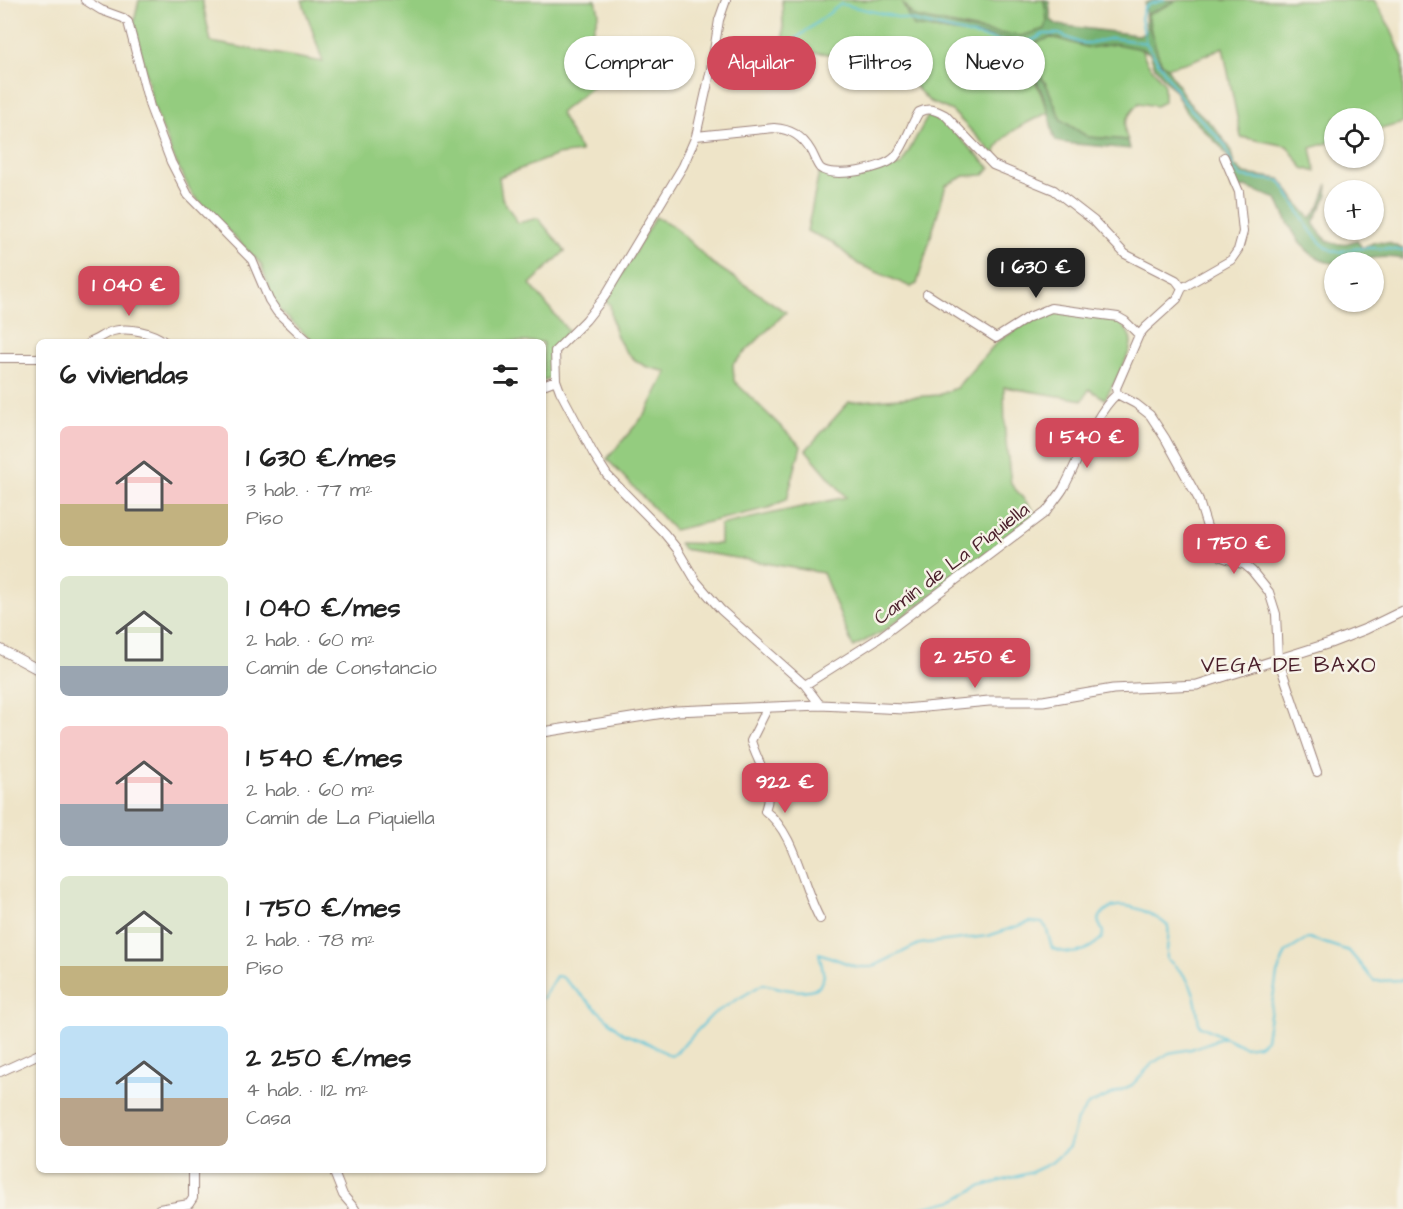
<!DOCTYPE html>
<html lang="es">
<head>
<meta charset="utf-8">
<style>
	:root { --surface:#fff; --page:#f6f6f6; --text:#222; --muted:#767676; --accent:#d1495b }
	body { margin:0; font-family:"Architects Daughter",sans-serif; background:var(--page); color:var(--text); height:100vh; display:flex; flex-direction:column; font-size:22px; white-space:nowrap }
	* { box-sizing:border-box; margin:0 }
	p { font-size:20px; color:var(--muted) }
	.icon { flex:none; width:33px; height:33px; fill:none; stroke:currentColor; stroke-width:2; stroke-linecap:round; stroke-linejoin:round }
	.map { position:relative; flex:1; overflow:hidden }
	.sheet { position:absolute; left:36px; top:339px; width:510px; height:834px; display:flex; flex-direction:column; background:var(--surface); border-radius:9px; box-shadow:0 2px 4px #0004 }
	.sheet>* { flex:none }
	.guide { position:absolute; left:564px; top:36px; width:570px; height:54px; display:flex; gap:12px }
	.controls { position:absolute; left:1324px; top:108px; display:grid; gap:12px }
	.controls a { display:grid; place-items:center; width:60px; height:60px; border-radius:50%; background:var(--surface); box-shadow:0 2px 4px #0004; font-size:30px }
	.price { position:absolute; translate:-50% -51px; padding:0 14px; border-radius:12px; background:var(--accent); color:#fff; font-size:20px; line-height:39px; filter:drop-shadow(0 2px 3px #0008) }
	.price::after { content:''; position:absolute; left:50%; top:36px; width:18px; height:14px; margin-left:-9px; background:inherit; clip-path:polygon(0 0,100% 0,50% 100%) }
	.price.current { background:#222; color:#fff }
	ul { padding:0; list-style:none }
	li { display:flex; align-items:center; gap:18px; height:150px; padding:0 24px }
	li span { display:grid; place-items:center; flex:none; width:168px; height:120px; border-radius:9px; color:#555 }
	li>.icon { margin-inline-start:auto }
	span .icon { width:72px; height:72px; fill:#fffc; stroke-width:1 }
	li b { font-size:26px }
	h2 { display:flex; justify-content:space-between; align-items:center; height:72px; padding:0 24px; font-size:26px }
	.chip { padding:0 21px; border-radius:27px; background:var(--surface); box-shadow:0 2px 4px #0004; font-size:21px; line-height:54px }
	.chip.current { background:var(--accent); color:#fff }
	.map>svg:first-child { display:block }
</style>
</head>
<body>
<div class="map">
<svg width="1403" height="1209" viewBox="0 0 1403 1209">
	<rect width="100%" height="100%" fill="#f7f3e8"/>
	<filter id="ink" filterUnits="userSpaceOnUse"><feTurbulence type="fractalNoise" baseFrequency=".0167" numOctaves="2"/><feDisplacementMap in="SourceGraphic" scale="12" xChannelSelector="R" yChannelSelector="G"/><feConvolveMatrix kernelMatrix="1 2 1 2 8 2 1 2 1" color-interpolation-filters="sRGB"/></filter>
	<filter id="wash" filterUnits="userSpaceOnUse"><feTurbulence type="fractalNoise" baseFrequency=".008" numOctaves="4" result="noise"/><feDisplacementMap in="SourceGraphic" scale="24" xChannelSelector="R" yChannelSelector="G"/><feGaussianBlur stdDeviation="1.35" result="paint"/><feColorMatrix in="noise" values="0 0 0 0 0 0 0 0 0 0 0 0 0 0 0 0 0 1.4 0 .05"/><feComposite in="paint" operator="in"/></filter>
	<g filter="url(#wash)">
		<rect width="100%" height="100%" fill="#eee4c8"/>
		<path fill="#94cc7f" stroke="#6f7655" stroke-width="1.5" d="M139,0h63l9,42 112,20 -21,-62h294l3,13 -12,34 21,27 -48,39 21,39 -24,3 -58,22 3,21 16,25 20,-5 27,33 -35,33 38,47 -17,20 -1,27 -7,3v-39h-105l-1,-2 -30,2h-93l-34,-31 -7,-11 -12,-36 -69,-70 -19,-38 -19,-48 -20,-86z
			M782,0h262l3,20 -2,9 -24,7 -21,-2 -86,-17 -10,-12 9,21 101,14 8,11 27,61c-19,10 -49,20 -54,43l-43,-44 -23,-10 -40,-42 -105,-9z
			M1173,0h201l16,27 13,31v65l-29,8v-13h-39v23l-24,7 5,24 -13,-4 -16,-22 -46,-9 -18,-90 -31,14 -27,7 -11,-19 -6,-35 21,-9z
			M1054,38l22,5 40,-1 25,7 6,13 17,21v19l-8,4 -17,-3c-11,12 -19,22 -11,37l-41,-3 -26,-17 -15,-36 -13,-19 -4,-20 11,-6z
			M928,116l16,6 46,46 -6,7 -19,1 -19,9 -29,99 -6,3 -53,-23 -26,-22 -25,-11 12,-58 30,6 52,-14z
			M655,217l17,8 40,38 74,49 -53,52 1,17 67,65 -14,53 -18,9 -95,22 -67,-71 39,-46 21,-41c-8,-3 -17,-3 -24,-7 -24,-13 -31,-35 -33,-61l-4,-2z
			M1051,313h15l53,8c5,6 12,13 12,21 0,13 -19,45 -26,57l-16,-10 -6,11 -79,-13 1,46 6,51 26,31 -155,117 -29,15 -30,-74 -140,-24 -4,-6 41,1v-19l126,-28 -40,-47 43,-48 90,-7 17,-7 41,-46 28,-18z"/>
		<path fill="#77b06e" stroke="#60684c" stroke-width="1.5" d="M1044,0l5,1 2,19 7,5 80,10 8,-2 -1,-30 9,-3h20v2l-26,12 2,15 11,35 5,2 22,36 26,25 16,21 4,17 10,9 36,5c11,13 18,29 31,39l9,-12 8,-22 -1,12 -14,27c13,20 20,26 44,17l5,8 13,-6 14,1 14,6v10c-22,-5 -43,2 -65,4 -33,2 -50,-39 -61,-64l-32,-12 -12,3 -3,-11 -1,-20 -7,-11 -36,-36 -11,-21 -20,-24 -5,-14 -9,-4 -25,-5 -27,4 -37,-11 -22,8 3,19 14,22 14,34 27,17 40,3 2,9 -66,-6 -8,-2c-5,-9 -5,-18 -7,-28 -5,-18 -23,-57 -35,-73l-101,-14 -11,-23 12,14 61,13 46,6 24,-7 2,-9z"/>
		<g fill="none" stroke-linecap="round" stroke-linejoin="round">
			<path stroke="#5cc4d9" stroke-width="2" d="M1164,0l-14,4 -6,4 -3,10 5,25 37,58 42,44 9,25 8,7 38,4c14,17 33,69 58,71 4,0 9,-3 13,-3 17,-2 36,-1 52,2
				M793,41l48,-37 175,41 13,-3 15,-8h15l21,9h9l24,-5 33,5
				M543,998l13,-22 6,1 60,56 28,11 21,12 5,-3 37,-39 50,-30c19,4 37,11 56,3l5,-11 -5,-23 38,14h15l47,-23 69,-8 42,-14 12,1 4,4 6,21c20,9 34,5 50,-10l1,-6 -5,-11c12,-30 54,-9 70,5 2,12 -2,21 -1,33 26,20 29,35 32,66l46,22 14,-2 7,-6 11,-65 9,-22 23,-14 40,13 25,30 29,-1
				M917,1209l38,-9 24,-13 53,-15 19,-9 18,-16 8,-27 11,-15 44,-20 21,-22 16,-10 22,-4 34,-12"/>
		</g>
	</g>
	<g filter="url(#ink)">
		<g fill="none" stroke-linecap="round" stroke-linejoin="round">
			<defs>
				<path id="minor" d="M85,0l16,10 22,8 5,4 22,85 21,55 17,33 64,65 17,40 8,12 32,30
					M726,0l-7,20 -8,49 -15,67 -13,30 -78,130 -19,24 -31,31 1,29 4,11 33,62 14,22 57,58 13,16 19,32 25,29 84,75 15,20
					M696,136l78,-8c17,1 28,8 37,23 3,5 5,12 9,17 13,11 64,1 75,-11 11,-13 15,-31 24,-45 10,-5 16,-2 26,3l48,50 61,25 40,31 31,33 51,26 6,8
					M927,294l69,44 33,-21 22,-9 67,9 7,4 14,14
					M90,342c8,-3 15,-9 23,-11 16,-4 39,1 52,11
					M0,358h39
					M543,385l13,-5
					M1117,394l19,10 14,11 15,23 33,60 14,45 6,10 4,4 23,8 7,6 17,21 7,22 2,45 39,113
					M805,685l74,-47 167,-126c5,-7 12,-15 17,-23 15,-27 31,-75 54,-95l-1,-6 23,-53 6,-7 32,-29 5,-11 49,-28 7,-10 5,-18 -4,-40 -15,-35
					M768,707l-17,34c8,26 24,42 14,70 30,21 37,76 55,108
					M0,1072l39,-18
					M333,1170l10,25 12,14
					M159,1209l30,-5 4,-6v-28"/>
				<path id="tertiary" d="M0,649l39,21
					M543,732l133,-21 144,-6 84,4 85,-8h54l70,-12 84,-4 133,-42 36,-14 37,-18"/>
			</defs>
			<use href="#minor" stroke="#9c827a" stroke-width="10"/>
			<use href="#tertiary" stroke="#9c827a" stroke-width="11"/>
			<use href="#minor" stroke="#fff" stroke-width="8"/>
			<use href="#tertiary" stroke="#fff" stroke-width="9"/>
		</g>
	</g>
	<g text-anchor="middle" stroke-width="5" stroke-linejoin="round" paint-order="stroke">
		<g font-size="20" fill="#4a1f2b" stroke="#f7f3e8">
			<text transform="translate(951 563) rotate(-37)" y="7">Camín de La Piquiella</text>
		</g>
		<g font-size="22" letter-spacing="1.5" fill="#4a1f2b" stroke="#f7f3e8">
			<text x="1289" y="672">VEGA DE BAXO</text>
		</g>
	</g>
</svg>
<div class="controls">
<a><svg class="icon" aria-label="locate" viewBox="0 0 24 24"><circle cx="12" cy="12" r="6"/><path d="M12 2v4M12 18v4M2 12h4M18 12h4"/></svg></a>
<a>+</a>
<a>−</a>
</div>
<b class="price current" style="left:1036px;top:299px">1 630 €</b>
<b class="price" style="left:129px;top:317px">1 040 €</b>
<b class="price" style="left:1087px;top:469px">1 540 €</b>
<b class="price" style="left:1234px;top:575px">1 750 €</b>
<b class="price" style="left:975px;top:689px">2 250 €</b>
<b class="price" style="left:785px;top:814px">922 €</b>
<div class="guide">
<a class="chip">Comprar</a>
<a class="chip current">Alquilar</a>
<a class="chip">Filtros</a>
<a class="chip">Nuevo</a>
</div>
<section class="sheet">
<h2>6 viviendas<svg class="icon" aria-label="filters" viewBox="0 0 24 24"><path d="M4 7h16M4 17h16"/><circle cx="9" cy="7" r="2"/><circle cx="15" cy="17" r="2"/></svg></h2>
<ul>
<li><span style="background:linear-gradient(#f6c9c9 65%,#c2b280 0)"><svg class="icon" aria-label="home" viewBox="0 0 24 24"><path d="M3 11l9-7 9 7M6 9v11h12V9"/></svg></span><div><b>1 630 €/mes</b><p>3 hab. · 77 m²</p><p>Piso</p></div></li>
<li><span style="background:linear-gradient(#dfe7d0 75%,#9aa5b1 0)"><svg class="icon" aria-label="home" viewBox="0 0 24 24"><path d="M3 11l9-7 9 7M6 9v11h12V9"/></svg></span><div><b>1 040 €/mes</b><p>2 hab. · 60 m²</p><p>Camín de Constancio</p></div></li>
<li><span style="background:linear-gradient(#f6c9c9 65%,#9aa5b1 0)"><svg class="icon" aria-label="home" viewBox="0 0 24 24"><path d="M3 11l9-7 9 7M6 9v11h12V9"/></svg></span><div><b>1 540 €/mes</b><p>2 hab. · 60 m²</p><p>Camín de La Piquiella</p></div></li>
<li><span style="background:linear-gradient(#dfe7d0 75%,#c2b280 0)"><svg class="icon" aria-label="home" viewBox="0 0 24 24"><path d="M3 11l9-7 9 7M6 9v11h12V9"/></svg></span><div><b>1 750 €/mes</b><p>2 hab. · 78 m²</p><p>Piso</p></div></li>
<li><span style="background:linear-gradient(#bfe0f5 60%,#b9a48a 0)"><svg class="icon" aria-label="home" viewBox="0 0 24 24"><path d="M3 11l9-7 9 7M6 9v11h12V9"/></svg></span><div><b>2 250 €/mes</b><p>4 hab. · 112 m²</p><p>Casa</p></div></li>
</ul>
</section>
</div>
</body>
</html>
